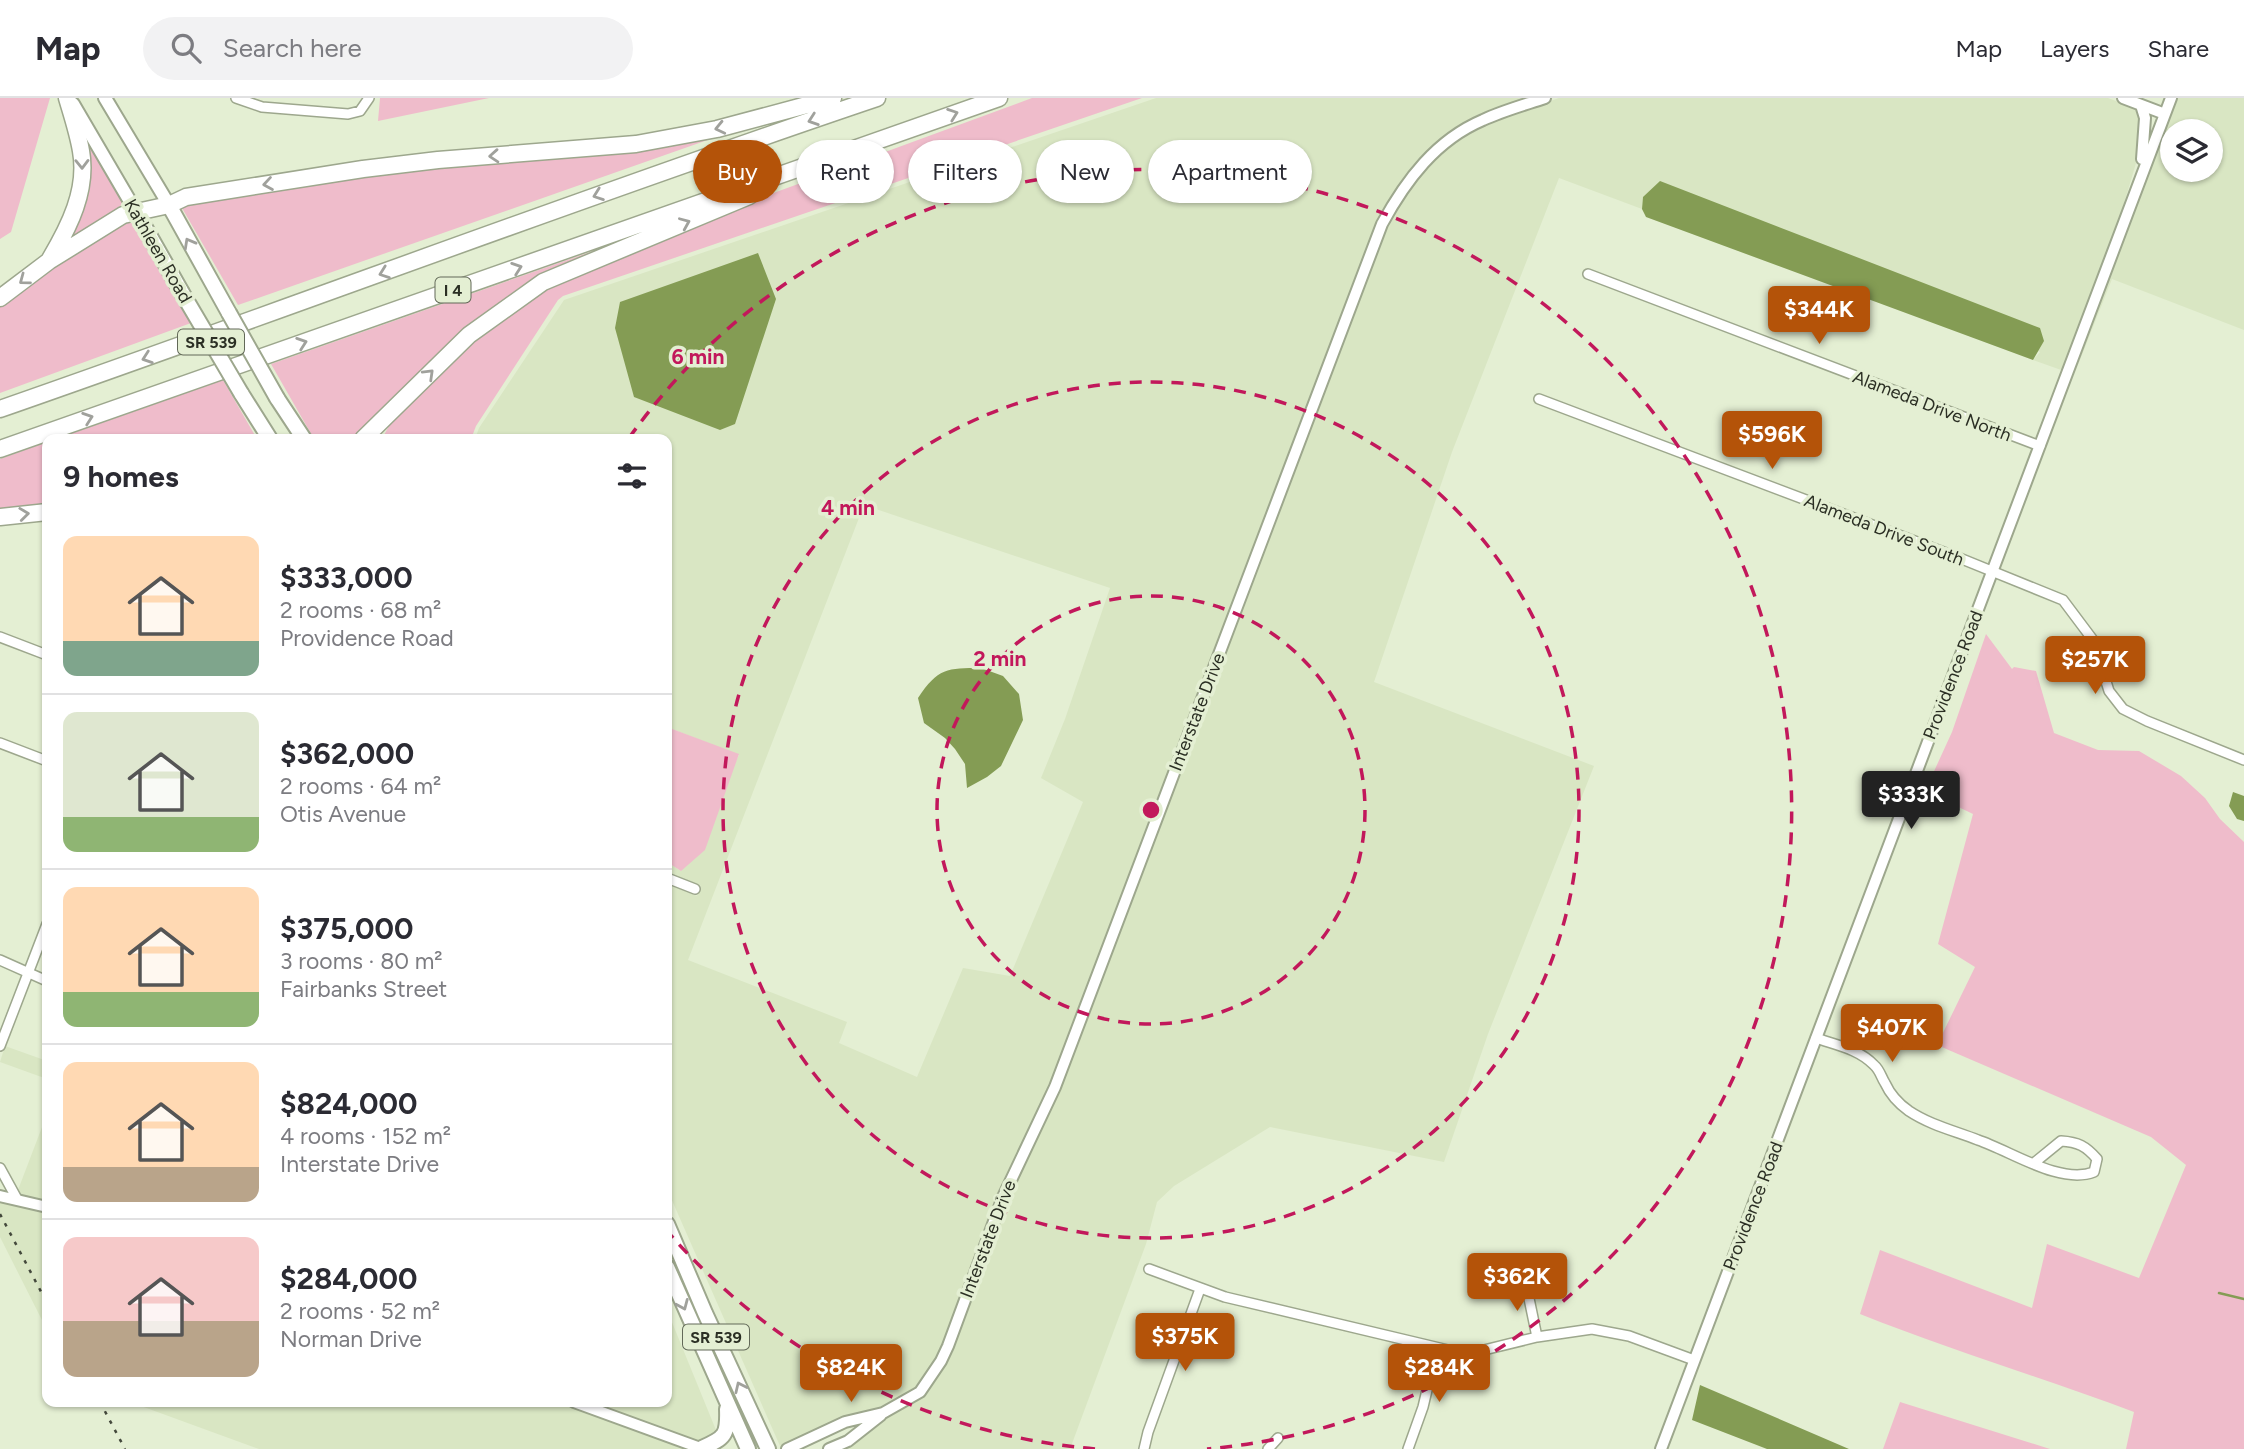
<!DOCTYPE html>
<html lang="en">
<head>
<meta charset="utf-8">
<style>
	:root { --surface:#fff; --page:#f2f2f3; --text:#2b2b33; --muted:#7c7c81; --line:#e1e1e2; --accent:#b45309 }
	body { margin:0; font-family:Figtree,sans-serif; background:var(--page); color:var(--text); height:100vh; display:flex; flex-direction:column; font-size:26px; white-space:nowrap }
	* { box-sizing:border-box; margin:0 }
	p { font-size:23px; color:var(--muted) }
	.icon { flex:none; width:38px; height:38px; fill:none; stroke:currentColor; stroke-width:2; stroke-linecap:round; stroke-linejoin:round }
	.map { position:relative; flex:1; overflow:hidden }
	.side { position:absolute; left:42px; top:336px; width:630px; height:973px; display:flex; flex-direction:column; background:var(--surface); border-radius:14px; box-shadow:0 2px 5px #0004 }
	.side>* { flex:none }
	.banner { position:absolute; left:693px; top:42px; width:665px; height:63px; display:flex; gap:14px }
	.fabs { position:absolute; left:2160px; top:21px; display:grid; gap:14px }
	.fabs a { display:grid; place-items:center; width:63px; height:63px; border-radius:50%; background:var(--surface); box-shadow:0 2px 5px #0004; font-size:35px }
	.price { position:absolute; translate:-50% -60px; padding:0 16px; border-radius:7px; background:var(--accent); color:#fff; font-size:23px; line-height:46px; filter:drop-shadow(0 2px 4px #0008) }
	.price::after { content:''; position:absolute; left:50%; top:42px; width:21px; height:16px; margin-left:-10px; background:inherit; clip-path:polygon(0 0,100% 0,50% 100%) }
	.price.selected { background:#222; color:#fff }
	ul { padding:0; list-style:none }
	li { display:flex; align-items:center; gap:21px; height:175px; padding:0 21px }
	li+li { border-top:2px solid var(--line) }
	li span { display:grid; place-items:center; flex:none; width:196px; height:140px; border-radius:14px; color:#555 }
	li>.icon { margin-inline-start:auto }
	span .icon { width:84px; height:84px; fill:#fffc; stroke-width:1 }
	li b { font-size:30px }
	h2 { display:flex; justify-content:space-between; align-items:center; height:84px; padding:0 21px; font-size:30px }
	.chip { padding:0 24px; border-radius:32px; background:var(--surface); box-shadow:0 2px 5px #0004; font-size:24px; line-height:63px }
	.chip.selected { background:var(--accent); color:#fff }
	header { display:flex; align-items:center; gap:42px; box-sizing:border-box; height:98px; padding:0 35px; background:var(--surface); border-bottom:2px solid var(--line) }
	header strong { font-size:33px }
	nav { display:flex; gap:38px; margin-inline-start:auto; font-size:24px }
	.search { width:490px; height:63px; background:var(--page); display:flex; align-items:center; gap:18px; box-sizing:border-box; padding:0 24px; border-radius:38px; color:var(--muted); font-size:26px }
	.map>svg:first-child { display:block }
</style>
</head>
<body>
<header>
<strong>Map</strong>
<div class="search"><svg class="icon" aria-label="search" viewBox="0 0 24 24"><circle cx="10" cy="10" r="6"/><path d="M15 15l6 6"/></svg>Search here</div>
<nav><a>Map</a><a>Layers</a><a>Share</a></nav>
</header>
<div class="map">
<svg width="2244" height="1351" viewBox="0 0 2244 1351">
	<rect width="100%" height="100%" fill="#e4efd3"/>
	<path fill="#d9e6c3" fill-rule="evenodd" d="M1156,0h374l-49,17 -38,24 -21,18 -18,20 -27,45 -326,863 -53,110 -61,164 -20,30 -32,18 -55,18 -50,21 -113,-257v-305l30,12 4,-10 -34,-13v-11l14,9 58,-116 -72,-28v-288h-192l4,-11 85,-128zM864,407l246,83 -45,131 -24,59 42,24 -73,174 -47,-8 -46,109 -78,-34 8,-21 -159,-62z
		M1559,0h549l29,11 4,11 -2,33 -27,91 -48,127 -31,-11 7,-8 -397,-155 -1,12 -83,-31 -107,274 -78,230 220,84 -106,268 -44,128 -174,-35 -96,59 -17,16 -11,42 -76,205h-228l42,-31 38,-21 101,-235 26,-49 337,-887 12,-23 29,-39 21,-17 35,-22z
		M2176,0h68v232l-132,-51 -38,96 61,-171zM2172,33h38v39h-38z
		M5,948l42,15v18l-47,-17z
		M47,1016v87l-27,-6 -2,-5z
		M0,1103l47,11v118l-47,-93z
		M667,1212l51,125 -16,8 -112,-41h77z
		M130,1304h429l130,47h-430z"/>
	<path fill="#efbccb" d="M0,0h50l-39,134 -11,7z
		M380,0h109l-111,23z
		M1032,0h110l-579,198 -5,4 -82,126 -5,13h-89l10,-19 79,-78 86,-62 154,-64z
		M719,38l-481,169 -56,-97 20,-8 208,-35z
		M86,42h2l36,63 -55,41z
		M131,123l60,102 -191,70v-87l72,-51z
		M593,153l1,2 -43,21 -176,145 -21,20h-40l-43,-75z
		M223,282l34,59h-201z
		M47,344v65l-47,6v-54z
		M1986,536l26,35 2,-2 22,4 18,62 44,17 41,1 42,25 24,22 15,21 24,23v607h-118l8,-37c-91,-34 -184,-62 -274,-98l20,-64 152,58 15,-64 92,34 47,-113 -35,-28 -214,-92 38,-78 -37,-23 35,-130 -48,-23 27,-59z
		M667,629l72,27 -34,96 -24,21 -14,-9z
		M1900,1304l150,47h-167z"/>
	<path fill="#849c54" d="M1660,83l380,147 4,13 -11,19 -387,-143 -4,-8 1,-12z
		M758,155l18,46 -41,125 -15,6 -86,-33 -19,-69 5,-26z
		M981,570l22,8 16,18 4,26 -22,46 -14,11 -20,11 -2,-24 -10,-15 -10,-11 -21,-15 -6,-25c20,-30 29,-30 63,-30z
		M2233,694l11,4v25l-7,-2 -8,-13z
		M1700,1287l149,64h-82l-75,-29z"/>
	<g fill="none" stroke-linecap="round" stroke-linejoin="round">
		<path stroke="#849c54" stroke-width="2.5" d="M2219,1195l25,6"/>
		<defs>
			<path id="minor" d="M236,0l26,9 86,7 12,-3 9,-13
				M1588,176l452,172
				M1539,301l418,158 106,43 30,40 16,51 14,18 24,12 97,39
				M0,539l47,18
				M0,645l47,18
				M667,780l28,11
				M0,862l47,21
				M1816,940c20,7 43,11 58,27 6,5 7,12 11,18 5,11 14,21 24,28 21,14 46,20 69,29 33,11 82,45 116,32l3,-13c-11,-13 -19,-17 -36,-18l-27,22
				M0,948l47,-122
				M0,1070l17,31
				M1149,1171l76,28 227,54 32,-1 53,-13 55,-8 37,7 65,24
				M1526,1186l11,53
				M1144,1351l4,-17 52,-143
				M1268,1351l10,-11
				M1408,1351l15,-42 14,-59"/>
			<path id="tertiary" d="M2123,0l42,16
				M2141,7l4,13 -3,41
				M0,1098l47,11
				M574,1304l129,47
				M787,1351l58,-27 38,-9 37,-21 21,-31 7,-15 55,-149 52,-110 327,-863c24,-44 54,-84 101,-104 19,-9 41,-15 62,-22
				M829,1351l19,-8 33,-26
				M1661,1351l510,-1351"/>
			<path id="secondary" d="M105,0l64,107
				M73,6l62,106"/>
			<path id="primary" d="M169,107l60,108
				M135,112l46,81
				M241,295l29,46
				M277,300l27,41
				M667,1126l38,89 63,136
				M667,1169l81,182
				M702,1350c23,-10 26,-13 25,-39"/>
			<path id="motorway" d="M50,161c19,-32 38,-69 31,-108 -3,-18 -9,-36 -14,-53
				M0,200l49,-37 74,-46 46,-10 17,-8 177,-28 75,-9 198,-16 81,-15 116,-31
				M0,311c293,-102 583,-212 877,-311
				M363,341l106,-104 74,-53 206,-86
				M0,351l999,-351
				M0,419l47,-5"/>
		</defs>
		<use href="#minor" stroke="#9da78d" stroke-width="12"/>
		<use href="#tertiary" stroke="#9da78d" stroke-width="14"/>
		<use href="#secondary" stroke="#9da78d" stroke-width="16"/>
		<use href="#primary" stroke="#9da78d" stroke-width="18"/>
		<use href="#motorway" stroke="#9da78d" stroke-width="19"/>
		<use href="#minor" stroke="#fff" stroke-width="9"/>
		<use href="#tertiary" stroke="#fff" stroke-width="10"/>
		<use href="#secondary" stroke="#fff" stroke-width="12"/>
		<use href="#primary" stroke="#fff" stroke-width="14"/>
		<use href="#motorway" stroke="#fff" stroke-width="16"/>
		<path stroke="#44493c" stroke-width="2.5" stroke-dasharray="3.5 7" stroke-linecap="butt" d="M0,1116l47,89
			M100,1304l25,47"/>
		<defs>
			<path id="primary-bridge" d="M181,193l60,102
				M229,215l48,85"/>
		</defs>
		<use href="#primary-bridge" stroke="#9da78d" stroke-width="18" stroke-linecap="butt"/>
		<use href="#primary-bridge" stroke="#fff" stroke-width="14"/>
	</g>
	<defs><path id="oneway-chevron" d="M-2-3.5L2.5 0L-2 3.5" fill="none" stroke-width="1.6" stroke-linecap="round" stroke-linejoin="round" transform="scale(1.75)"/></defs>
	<g stroke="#a0a19c">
		<use href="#oneway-chevron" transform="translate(953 16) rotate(-20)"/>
		<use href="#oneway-chevron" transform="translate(813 22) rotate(161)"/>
		<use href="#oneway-chevron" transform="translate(720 30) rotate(167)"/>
		<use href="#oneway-chevron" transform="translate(494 58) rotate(176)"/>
		<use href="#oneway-chevron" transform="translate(82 66) rotate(89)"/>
		<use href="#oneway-chevron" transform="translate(268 86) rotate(171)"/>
		<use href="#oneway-chevron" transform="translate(598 97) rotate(160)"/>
		<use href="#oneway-chevron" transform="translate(685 125) rotate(-23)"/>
		<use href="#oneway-chevron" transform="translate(189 145) rotate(-119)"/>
		<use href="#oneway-chevron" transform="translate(517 170) rotate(-19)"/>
		<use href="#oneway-chevron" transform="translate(384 175) rotate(160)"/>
		<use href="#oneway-chevron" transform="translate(24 182) rotate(143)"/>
		<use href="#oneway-chevron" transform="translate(302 245) rotate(-19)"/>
		<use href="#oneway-chevron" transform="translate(147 260) rotate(161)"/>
		<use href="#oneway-chevron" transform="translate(429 276) rotate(-44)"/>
		<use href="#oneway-chevron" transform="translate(88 320) rotate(-19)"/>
		<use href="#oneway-chevron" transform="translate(24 416) rotate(-7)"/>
		<use href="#oneway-chevron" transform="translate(683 1207) rotate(67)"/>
		<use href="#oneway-chevron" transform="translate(740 1289) rotate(-115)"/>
	</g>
	<g fill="none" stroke="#c2185b" stroke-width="3.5" stroke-dasharray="12 9">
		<circle cx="1151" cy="712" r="214"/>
		<circle cx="1151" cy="712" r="428"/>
		<path d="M1095 1351A641 641 0 0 1 667 1133M629 340A641 641 0 1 1 1207 1351"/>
	</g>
	<g text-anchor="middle" stroke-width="7" stroke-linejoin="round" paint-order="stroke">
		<g fill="#e4efd3" stroke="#626958" stroke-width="2">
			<rect x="435.5" y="179.5" width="35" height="25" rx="5"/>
			<rect x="178" y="231.5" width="66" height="25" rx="5"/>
			<rect x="683" y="1226.5" width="66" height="25" rx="5"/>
		</g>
		<g font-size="16" font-weight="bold" fill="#2b2f24">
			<text x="453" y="198">I 4</text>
			<text x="211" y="250">SR 539</text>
			<text x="716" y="1245">SR 539</text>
		</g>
		<g font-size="18" fill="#2b2f24" stroke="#e4efd3">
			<text transform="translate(158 153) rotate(60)" y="6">Kathleen Road</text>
			<text transform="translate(1932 308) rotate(21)" y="6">Alameda Drive North</text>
			<text transform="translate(1884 432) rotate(21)" y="6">Alameda Drive South</text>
			<text transform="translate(1953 577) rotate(-69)" y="6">Providence Road</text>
			<text transform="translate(1197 614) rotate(-69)" y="6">Interstate Drive</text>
			<text transform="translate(1753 1108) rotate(-69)" y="6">Providence Road</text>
			<text transform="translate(988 1141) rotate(-69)" y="6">Interstate Drive</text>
		</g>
	</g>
	<circle cx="1151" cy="712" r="10" fill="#c2185b" stroke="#e4efd3" stroke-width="3.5"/>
	<g font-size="21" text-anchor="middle" font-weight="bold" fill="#c2185b" stroke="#e4efd3" stroke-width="7" stroke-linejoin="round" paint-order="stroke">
		<text x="698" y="266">6 min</text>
		<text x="848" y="417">4 min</text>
		<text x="1000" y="568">2 min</text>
	</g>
</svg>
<div class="fabs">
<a><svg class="icon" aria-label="layers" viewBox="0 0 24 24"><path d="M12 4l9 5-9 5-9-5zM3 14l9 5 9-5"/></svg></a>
</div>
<b class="price" style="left:1819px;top:248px">$344K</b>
<b class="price" style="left:1772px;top:373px">$596K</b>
<b class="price" style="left:2095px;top:598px">$257K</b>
<b class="price selected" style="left:1911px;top:733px">$333K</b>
<b class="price" style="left:1892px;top:966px">$407K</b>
<b class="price" style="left:1517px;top:1215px">$362K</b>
<b class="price" style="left:1185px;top:1275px">$375K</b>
<b class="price" style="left:851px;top:1306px">$824K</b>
<b class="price" style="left:1439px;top:1306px">$284K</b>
<div class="banner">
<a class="chip selected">Buy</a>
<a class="chip">Rent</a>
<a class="chip">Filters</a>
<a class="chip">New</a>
<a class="chip">Apartment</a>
</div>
<section class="side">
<h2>9 homes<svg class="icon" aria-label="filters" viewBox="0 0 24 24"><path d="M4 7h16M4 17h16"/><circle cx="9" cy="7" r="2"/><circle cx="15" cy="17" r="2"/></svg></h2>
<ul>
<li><span style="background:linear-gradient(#ffd9b3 75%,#7fa58c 0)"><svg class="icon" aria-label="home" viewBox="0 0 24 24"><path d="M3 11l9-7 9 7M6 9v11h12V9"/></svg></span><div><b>$333,000</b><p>2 rooms · 68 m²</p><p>Providence Road</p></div></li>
<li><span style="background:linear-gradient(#dfe7d0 75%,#8fb573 0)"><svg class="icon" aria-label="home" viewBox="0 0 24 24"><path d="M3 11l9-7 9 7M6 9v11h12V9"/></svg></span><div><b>$362,000</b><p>2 rooms · 64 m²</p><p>Otis Avenue</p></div></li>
<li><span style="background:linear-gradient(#ffd9b3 75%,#8fb573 0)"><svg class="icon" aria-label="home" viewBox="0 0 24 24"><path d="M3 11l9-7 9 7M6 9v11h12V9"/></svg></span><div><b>$375,000</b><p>3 rooms · 80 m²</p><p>Fairbanks Street</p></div></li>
<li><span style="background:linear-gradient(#ffd9b3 75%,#b9a48a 0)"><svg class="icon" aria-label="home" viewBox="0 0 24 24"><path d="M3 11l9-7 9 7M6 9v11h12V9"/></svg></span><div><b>$824,000</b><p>4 rooms · 152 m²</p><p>Interstate Drive</p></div></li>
<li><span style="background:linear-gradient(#f6c9c9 60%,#b9a48a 0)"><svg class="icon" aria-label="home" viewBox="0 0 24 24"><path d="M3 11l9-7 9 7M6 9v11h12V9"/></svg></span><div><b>$284,000</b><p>2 rooms · 52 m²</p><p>Norman Drive</p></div></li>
</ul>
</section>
</div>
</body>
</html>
